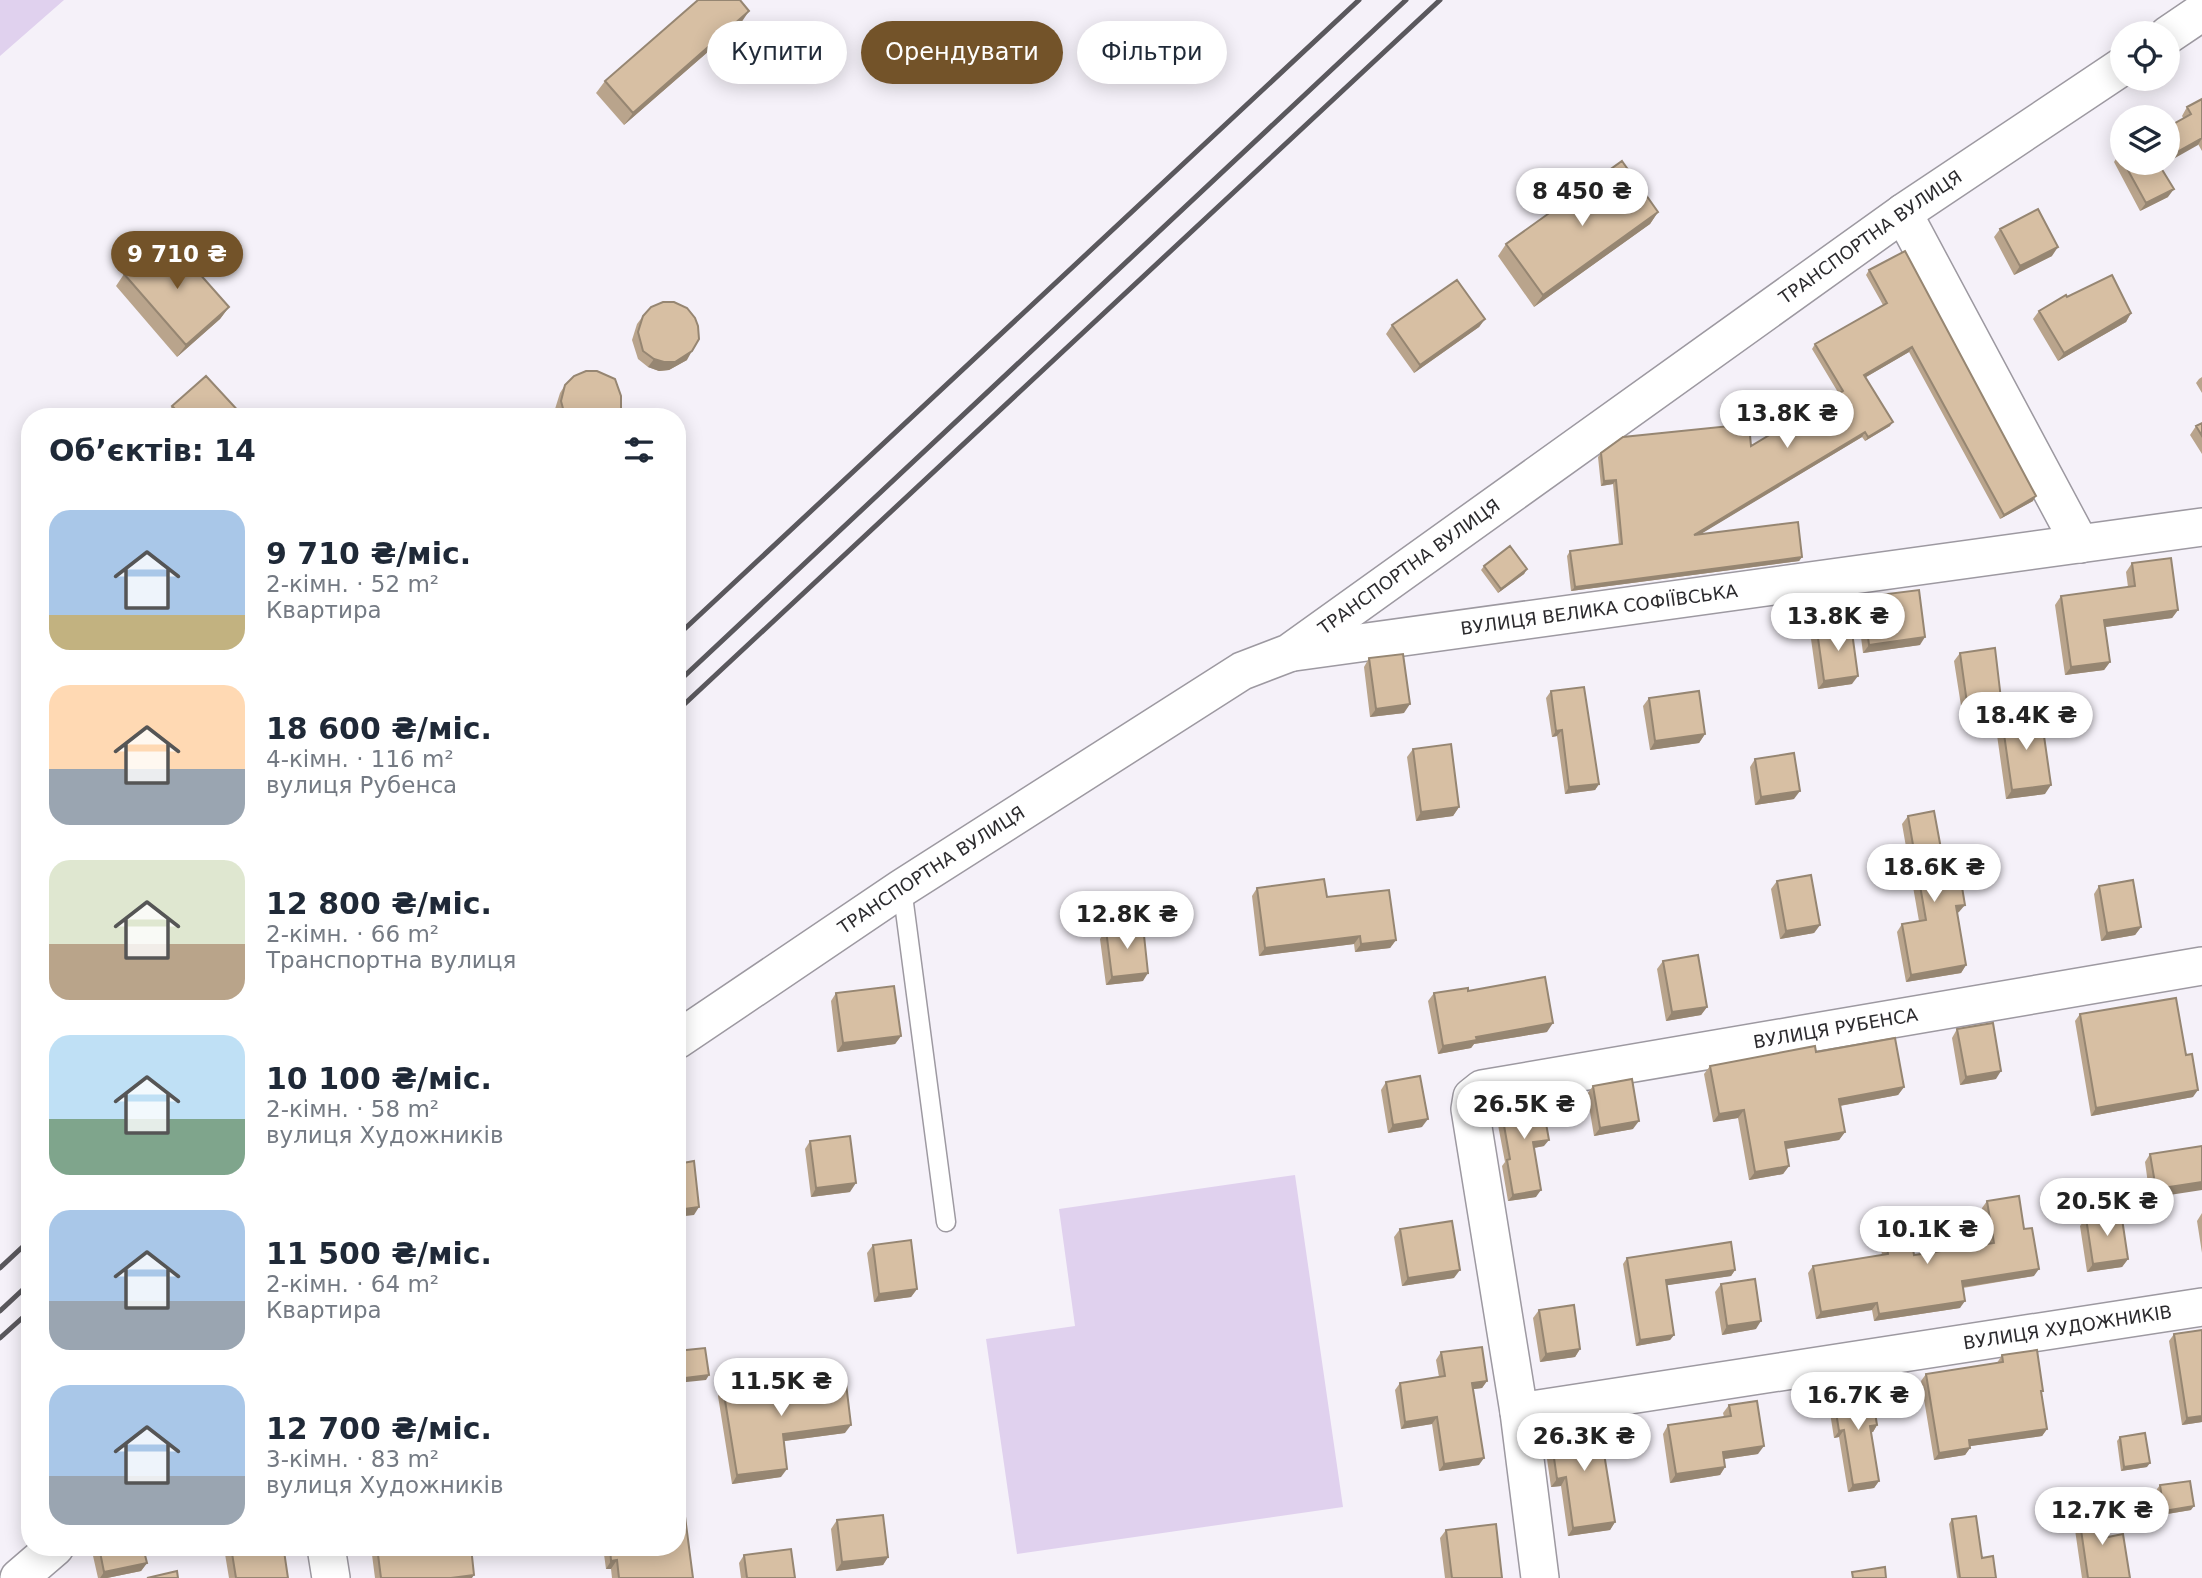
<!DOCTYPE html>
<html lang="uk">
<head>
<meta charset="utf-8">
<style>
	:root { --surface:#fff; --page:#f2f2f3; --text:#1f2937; --muted:#747a83; --accent:#735329 }
	body { margin:0; font-family:"DejaVu Sans",sans-serif; background:var(--page); color:var(--text); height:100vh; display:flex; flex-direction:column; font-size:26px; white-space:nowrap }
	* { box-sizing:border-box; margin:0 }
	p { font-size:23px; color:var(--muted) }
	.icon { flex:none; width:38px; height:38px; fill:none; stroke:currentColor; stroke-width:2; stroke-linecap:round; stroke-linejoin:round }
	.map { position:relative; flex:1; overflow:hidden }
	.side { position:absolute; left:21px; top:408px; width:665px; height:1148px; display:flex; flex-direction:column; background:var(--surface); border-radius:28px; box-shadow:0 4px 18px #0003 }
	.side>* { flex:none }
	.top-card { position:absolute; left:707px; top:21px; width:665px; height:63px; display:flex; gap:14px }
	.buttons { position:absolute; left:2110px; top:21px; display:grid; gap:14px }
	.buttons a { display:grid; place-items:center; width:70px; height:70px; border-radius:50%; background:var(--surface); box-shadow:0 4px 18px #0003; font-size:35px }
	.price { position:absolute; translate:-50% -60px; padding:0 16px; border-radius:24px; background:#fff; color:#222; font-size:23px; line-height:46px; filter:drop-shadow(0 2px 4px #0008) }
	.price::after { content:''; position:absolute; left:50%; top:42px; width:21px; height:16px; margin-left:-10px; background:inherit; clip-path:polygon(0 0,100% 0,50% 100%) }
	.price.active { background:var(--accent); color:#fff }
	ul { padding:0; list-style:none }
	li { display:flex; align-items:center; gap:21px; height:175px; padding:0 28px }
	li span { display:grid; place-items:center; flex:none; width:196px; height:140px; border-radius:21px; color:#555 }
	li>.icon { margin-inline-start:auto }
	span .icon { width:84px; height:84px; fill:#fffc; stroke-width:1 }
	li b { font-size:30px }
	h2 { display:flex; justify-content:space-between; align-items:center; height:84px; padding:0 28px; font-size:30px }
	.chip { padding:0 24px; border-radius:32px; background:var(--surface); box-shadow:0 4px 18px #0003; font-size:24px; line-height:63px }
	.chip.active { background:var(--accent); color:#fff }
	.map>svg:first-child { display:block }
</style>
</head>
<body>
<div class="map">
<svg width="2202" height="1578" viewBox="0 0 2202 1578">
	<rect width="100%" height="100%" fill="#f5f1f9"/>
	<path fill="#e0d1ee" d="M0,0h64l-64,56z
		M1295,1175l48,332 -326,47 -31,-215 89,-13 -16,-117z"/>
	<g fill="none" stroke-linecap="round" stroke-linejoin="round">
		<defs>
			<path id="service" d="M902,888l44,334"/>
			<g id="minor">
				<path d="M2168,35l34,-23"/>
				<path d="M1903,213l177,331"/>
				<path id="s1" d="M1294,652l908,-125"/>
				<path id="s2" d="M677,1040l225,-152 340,-217 47,-18 614,-440 220,-147"/>
				<path id="s3" d="M1519,1412l683,-105"/>
				<path d="M326,1547l5,31"/>
				<path d="M19,1578l36,-31"/>
				<path id="s4" d="M1540,1578l-21,-166 -49,-303 2,-12 10,-8 720,-123"/>
			</g>
		</defs>
		<use href="#service" stroke="#9d99a1" stroke-width="21"/>
		<use href="#minor" stroke="#9d99a1" stroke-width="40"/>
		<use href="#service" stroke="#fff" stroke-width="18"/>
		<use href="#minor" stroke="#fff" stroke-width="37"/>
		<path stroke="#5a585d" stroke-width="5" d="M677,636l682,-636
			M677,683l729,-683
			M677,711l763,-711
			M0,1268l30,-28
			M0,1311l30,-28
			M0,1338l30,-27"/>
	</g>
	<path fill="#b9a48c" d="M741,23l-117,102 -28,-32 9,-12z
		M2202,99v52l-20,-35 5,-9z
		M2123,152v11h43l-6,3 8,31 -28,14 -26,-49 5,-8z
		M1658,212l-8,12 -116,83 -36,-51 8,-12z
		M2000,229l52,27 -38,19 -20,-38z
		M1869,270l164,231 -33,18 -91,-167 -43,25 24,49 -25,15 -3,-4 -162,97 102,23 -3,4 -228,30 -4,-35 3,-5 49,-6 -6,-61 -12,2 -3,-29 3,-4 150,-7 88,-52 -27,-45 3,-5 68,-39 -17,-30z
		M124,274l105,33 -9,12 -43,38 -61,-71z
		M2067,297l64,16 -5,9 -68,39 -25,-42 6,-8z
		M643,316l44,44 -18,10 -10,1 -11,-4 -10,-8 -6,-19 5,-16z
		M1485,319l-6,8 -65,46 -28,-39 6,-9z
		M2202,377v16l-6,-10 3,-4z
		M565,385l52,31h-60l-2,-7 5,-16z
		M172,406l71,10h-74l-2,-2z
		M2202,423v31l-12,-19 6,-9z
		M2132,563l46,47 -6,8 -67,9 5,35 -6,8 -39,5 -10,-70 6,-9 67,-9 -2,-15z
		M1484,566l43,3 -3,5 -26,19 -17,-23z
		M1863,597l57,48 -57,8 -6,-47z
		M1817,631l35,53 -34,5 -7,-50z
		M1960,653l41,46 -5,8 -34,5 -8,-51z
		M1369,658l35,55 -34,4 -6,-50z
		M1551,691l48,93 -4,6 -30,4 -8,-58 -5,1 -6,-39z
		M1649,698l56,36 -6,9 -49,7 -7,-44z
		M2002,720l43,74 -39,5 -10,-71z
		M1413,749l46,58 -6,9 -37,5 -9,-64z
		M1755,759l39,40 -39,6 -5,-38z
		M1908,816l36,49 15,47 -2,1 9,52 -5,8 -55,9 -9,-50 5,-8 17,-3 -17,-97z
		M1777,881l43,44 -6,8 -34,6 -9,-50z
		M2099,886l42,41 -6,8 -34,6 -7,-47z
		M1257,888l70,9 69,43 -6,8 -35,4 -1,-8 -95,12 -7,-60z
		M1106,930l37,51 -37,4 -6,-46z
		M1663,961l44,46 -6,8 -35,6 -9,-52z
		M836,993l65,43 -6,8 -58,8 -6,-51z
		M1434,993l113,39 -73,12 -3,4 -33,6 -10,-53z
		M2080,1014l113,83 -102,19 -16,-95z
		M1957,1029l39,50 -36,6 -8,-47z
		M1816,1052l88,35 -6,8 -58,11 5,26 -6,8 -53,9 3,17 -6,8 -34,6 -11,-62 -25,4 -9,-48 6,-8z
		M1386,1082l36,45 -34,6 -7,-43z
		M1593,1086l40,43 -39,7 -7,-42z
		M1500,1103l44,43 -10,2 2,49 -28,4 -6,-35 3,-4 -10,-53z
		M810,1141l40,51 -39,5 -6,-48z
		M2202,1146l-52,52 -5,-36 5,-8z
		M1987,1201l37,28 10,47 -71,12 -3,20 -86,13 -2,-11 -56,9 -8,-46 5,-7 69,-11 -5,-33 5,-7 32,40 74,-11 -6,-36z
		M2202,1213v40l-5,-32z
		M2086,1218l42,41 -6,8 -35,5 -7,-46z
		M1400,1229l54,49 -52,8 -8,-49z
		M873,1245l44,44 -6,8 -37,5 -7,-49z
		M1627,1258l108,12 -4,6 -64,9 7,50 -4,5 -34,6 -13,-82z
		M1721,1284l35,45 -34,6 -7,-43z
		M1539,1310l41,39 -5,8 -35,5 -7,-44z
		M2174,1334l28,88 -20,3 -13,-84z
		M1441,1352l46,29 -5,7 -9,1 6,76 -40,6 -7,-47 -31,5 -6,-39 5,-7 39,-6 -3,-17z
		M2002,1355l39,38 6,36 -5,7 -72,10v2l-5,7 -31,5 -13,-79 5,-7 71,-11z
		M777,1384l68,49 -61,8 -3,36 -49,7 -14,-88 5,-8z
		M1833,1393l44,32 -4,7h-2l8,49 -5,7 -26,4 -9,-55 -5,1 -6,-38z
		M1729,1405l29,49 -34,5 1,8 -5,8 -50,8 -7,-49 5,-9 56,-8 -1,-4z
		M1550,1430l65,92 -5,8 -42,6 -7,-50 -10,1 -7,-49z
		M2120,1437l27,30 -26,4 -4,-30z
		M2160,1485l31,25 -30,5 -4,-26z
		M2078,1509l30,28 22,41h-48l-9,-62z
		M1952,1519l30,39 14,20h-39l-8,-54z
		M837,1520l51,37 -5,8 -47,6 -5,-42z
		M1446,1530l56,48h-57l-5,-40z
		M91,1547h52l4,16 -6,8 -34,7h-9z
		M220,1547h46l2,6 20,25h-59l-4,-24 -3,1z
		M371,1547h67l34,31h-97z
		M603,1547h74l16,31h-81l-1,-9h-5z
		M744,1555l51,23h-54l-2,-15z"/>
	<path fill="#968672" d="M749,11l-8,12 -117,102 9,-12z
		M2202,138l-4,7 -30,17v-5z
		M2174,189l-6,8 -28,14 6,-8z
		M1658,212l-8,12 -116,83 9,-12z
		M2058,247l-6,9 -38,19 6,-9z
		M229,307l-9,12 -43,38 9,-12z
		M2131,313l-5,9 -68,39 6,-8z
		M1485,319l-6,8 -65,46 6,-8z
		M1912,347l-3,5 -48,28 3,-5z
		M692,351l-5,9 -18,10 -10,1 -11,-4 6,-8z
		M1893,422l-3,4 -25,15 3,-4z
		M1865,432l-3,5 -171,103 3,-5z
		M1616,480l-3,4 -12,2 3,-5z
		M2036,496l-3,5 -33,18 4,-4z
		M1802,557l-3,4 -228,30 4,-4z
		M1527,569l-3,5 -26,19 3,-4z
		M2178,610l-6,8 -74,10 6,-8z
		M1925,637l-5,8 -57,8 6,-8z
		M2110,662l-6,8 -39,5 6,-8z
		M1858,676l-6,8 -34,5 6,-8z
		M2001,699l-5,8 -34,5 5,-9z
		M1410,704l-6,9 -34,4 6,-8z
		M1562,730l-5,6 -5,1 4,-6z
		M1705,734l-6,9 -49,7 5,-9z
		M1599,784l-4,6 -30,4 4,-7z
		M2051,785l-6,9 -39,5 6,-9z
		M1800,791l-6,8 -39,6 6,-8z
		M1459,807l-6,9 -37,5 5,-9z
		M1965,905l-6,7 -8,2 5,-8z
		M1820,925l-6,8 -34,6 6,-8z
		M2141,927l-6,8 -34,6 6,-8z
		M1360,936l-6,8 -95,12 6,-8z
		M1396,940l-6,8 -35,4 6,-8z
		M1966,965l-5,8 -55,9 5,-7z
		M1148,973l-5,8 -37,4 6,-8z
		M1707,1007l-6,8 -35,6 6,-9z
		M1553,1023l-6,9 -73,12 -3,4 -33,6 5,-8 33,-9z
		M901,1036l-6,8 -58,8 6,-9z
		M2001,1071l-5,8 -36,6 6,-8z
		M1904,1087l-6,8 -65,12 6,-8z
		M2198,1090l-5,7 -102,19 5,-8z
		M1744,1110l-6,8 -25,4 6,-8z
		M1428,1119l-6,8 -34,6 5,-8z
		M1639,1121l-6,8 -39,7 6,-8z
		M1845,1132l-6,8 -60,10 6,-8z
		M1549,1140l-5,6 -16,3 5,-7z
		M1789,1166l-6,8 -34,6 6,-8z
		M2202,1182v8l-52,8 6,-9z
		M856,1183l-6,9 -39,5 5,-9z
		M1541,1190l-5,7 -28,4 5,-6z
		M699,1207l-5,8 -17,2v-7z
		M2128,1259l-6,8 -35,5 6,-8z
		M2039,1269l-5,7 -77,12 5,-7z
		M1460,1270l-6,8 -52,8 6,-8z
		M1735,1270l-4,6 -69,10 4,-6z
		M917,1289l-6,8 -37,5 5,-8z
		M1965,1301l-5,7 -86,13 5,-7z
		M1877,1303l-5,7 -56,9 5,-7z
		M1761,1321l-5,8 -34,6 5,-9z
		M1674,1335l-4,5 -34,6 4,-6z
		M1580,1349l-5,8 -35,5 6,-8z
		M709,1375l-3,5 -29,3v-4z
		M1487,1381l-5,7 -15,2 5,-7z
		M2202,1416v6l-20,3 5,-7z
		M1437,1417l-5,7 -31,5 4,-7z
		M851,1425l-6,8 -68,9 6,-8z
		M1877,1425l-4,7 -8,1 5,-7z
		M2047,1429l-5,7 -78,11 5,-7z
		M1844,1430l-5,7 -5,1 5,-7z
		M1764,1446l-6,8 -41,6 6,-8z
		M1970,1448l-5,7 -31,5 5,-7z
		M1484,1458l-5,7 -40,6 5,-7z
		M2150,1463l-3,4 -26,4 3,-4z
		M1725,1467l-5,8 -50,8 6,-9z
		M787,1469l-6,8 -49,7 5,-9z
		M1566,1477l-5,9 -10,1 6,-8z
		M1879,1481l-5,7 -26,4 5,-7z
		M2194,1506l-3,4 -30,5 3,-4z
		M1615,1522l-5,8 -42,6 5,-8z
		M227,1547h3l-5,7 -3,1z
		M888,1557l-5,8 -47,6 6,-9z
		M617,1560l-6,9h-5l5,-8z
		M147,1563l-6,8 -34,7h-7l4,-6z
		M474,1575l-2,3h-21z"/>
	<path fill="#d7bfa3" stroke="#968672" stroke-width="2" d="M698,0h42l9,11 -116,102 -28,-32z
		M2202,99v39l-34,19v-30l23,-13 -4,-7z
		M1622,161l36,51 -115,83 -37,-51z
		M2124,163h34l16,26 -28,14z
		M2038,209l20,38 -38,19 -20,-37z
		M167,237l62,70 -43,38 -62,-71z
		M1905,251l131,245 -32,19 -92,-168 -48,28 29,47 -25,15 -3,-5 -171,103 104,-13 4,35 -227,30 -5,-36 52,-7 -6,-64 -12,1 -3,-28 22,-16 126,-13 2,22 92,-55 -28,-47 72,-41 -18,-33z
		M2112,275l19,38 -67,40 -25,-42 27,-16 1,2z
		M1457,280l28,39 -65,46 -28,-40z
		M663,302h11l13,6 8,10 3,8 1,13 -7,12 -17,11h-11l-10,-3 -11,-8 -5,-19 5,-16 8,-9z
		M586,371h11l18,8 6,17v12l-4,8h-52l-4,-15 4,-16 9,-9z
		M206,376l37,40h-61l-10,-10z
		M2202,423v13l-6,-10z
		M1510,546l17,23 -26,20 -17,-23z
		M2171,558l7,52 -74,10 6,42 -39,5 -10,-71 74,-10 -3,-23z
		M1919,590l6,47 -56,8 -6,-48z
		M1851,625l7,51 -34,5 -7,-50z
		M1995,648l6,51 -34,4 -7,-50z
		M1403,654l7,50 -34,5 -7,-51z
		M1584,687l15,97 -30,3 -7,-57 -6,1 -5,-40z
		M1699,691l6,43 -50,7 -6,-43z
		M2041,715l10,70 -39,5 -10,-70z
		M1451,744l8,63 -38,5 -8,-63z
		M1794,753l6,38 -39,6 -6,-38z
		M1934,811l10,54 14,-2 7,42 -9,1 10,59 -55,10 -9,-51 24,-4 -18,-104z
		M1811,875l9,50 -34,6 -9,-50z
		M1324,879l3,18 62,-7 7,50 -35,4 -1,-8 -95,12 -8,-60z
		M2133,880l8,47 -34,6 -8,-47z
		M1143,926l5,47 -36,4 -6,-47z
		M1698,955l9,52 -35,5 -9,-51z
		M1545,977l8,46 -77,14 1,3 -34,6 -9,-53 34,-5v3z
		M894,986l7,50 -58,7 -7,-50z
		M2176,998l10,57 6,-1 6,36 -102,18 -16,-94z
		M1993,1023l8,48 -35,6 -9,-48z
		M1895,1038l9,49 -65,12 6,33 -60,10 4,24 -34,6 -11,-62 -25,4 -9,-48 105,-20 1,6z
		M1420,1076l8,43 -35,6 -7,-43z
		M1632,1079l7,42 -39,7 -7,-42z
		M1541,1096l8,44 -16,2 8,48 -28,5 -6,-35 3,-1 -10,-56z
		M850,1136l6,47 -40,5 -6,-47z
		M2202,1146v36l-46,7 -6,-35z
		M694,1161l5,46 -22,3v-46z
		M2019,1196l5,33 8,-1 7,41 -77,12 3,20 -86,13 -2,-11 -56,9 -8,-46 75,-12 -6,-39 25,-3 7,43 80,-12 -7,-42z
		M2121,1212l7,47 -35,5 -7,-46z
		M1452,1221l8,49 -52,8 -8,-49z
		M911,1240l6,49 -38,5 -6,-49z
		M1731,1242l4,28 -69,10 8,55 -34,5 -13,-82z
		M1755,1279l6,42 -34,5 -6,-42z
		M1574,1305l6,44 -34,5 -7,-44z
		M2202,1330v86l-15,2 -13,-84z
		M1482,1347l5,34 -15,2 12,75 -40,6 -7,-47 -32,5 -5,-39 45,-7 -4,-24z
		M705,1348l4,27 -32,4v-28z
		M2037,1350l6,41h-2l6,38 -78,11 1,8 -31,5 -13,-79 77,-12 -1,-7z
		M845,1375l6,50 -68,9 4,35 -50,6 -14,-87 54,-7v3z
		M1871,1387l6,38 -7,1 9,55 -26,4 -9,-55 -5,1 -6,-38z
		M1757,1401l7,45 -41,6 2,15 -49,7 -8,-49 63,-9 -2,-11z
		M1599,1422l16,100 -42,6 -7,-51 -9,2 -7,-49z
		M2145,1433l5,30 -26,4 -4,-30z
		M2190,1481l4,25 -30,5 -4,-26z
		M677,1501h6l10,77h-74l-2,-18 -6,1 -1,-14h67z
		M2103,1506l5,31 15,-3 7,44h-42l-10,-69z
		M883,1515l5,42 -46,5 -5,-42z
		M1976,1516l6,42 11,-2 3,22h-36l-8,-59z
		M1496,1524l6,54h-50l-6,-48z
		M99,1547h44l4,16 -43,9z
		M231,1547h35l2,6 16,-2 4,27h-52z
		M377,1547h94l3,28 -23,3h-70z
		M791,1549l4,29h-48l-3,-23z
		M1885,1567l1,11h-33l-1,-6z
		M177,1571l1,7h-31z"/>
	<g text-anchor="middle" stroke-width="7" stroke-linejoin="round" paint-order="stroke">
		<g font-size="18" fill="#2c2b2e" stroke="#f5f1f9">
			<text dy="6" stroke="none"><textPath href="#s2" startOffset="1440">ТРАНСПОРТНА ВУЛИЦЯ</textPath></text>
			<text dy="6" stroke="none"><textPath href="#s2" startOffset="873">ТРАНСПОРТНА ВУЛИЦЯ</textPath></text>
			<text dy="6" stroke="none"><textPath href="#s1" startOffset="308">ВУЛИЦЯ ВЕЛИКА СОФІЇВСЬКА</textPath></text>
			<text dy="6" stroke="none"><textPath href="#s2" startOffset="306">ТРАНСПОРТНА ВУЛИЦЯ</textPath></text>
			<text dy="6" stroke="none"><textPath href="#s4" startOffset="858">ВУЛИЦЯ РУБЕНСА</textPath></text>
			<text dy="6" stroke="none"><textPath href="#s3" startOffset="555">ВУЛИЦЯ ХУДОЖНИКІВ</textPath></text>
		</g>
	</g>
</svg>
<div class="buttons">
<a><svg class="icon" aria-label="locate" viewBox="0 0 24 24"><circle cx="12" cy="12" r="6"/><path d="M12 2v4M12 18v4M2 12h4M18 12h4"/></svg></a>
<a><svg class="icon" aria-label="layers" viewBox="0 0 24 24"><path d="M12 4l9 5-9 5-9-5zM3 14l9 5 9-5"/></svg></a>
</div>
<b class="price" style="left:1582px;top:228px">8 450 ₴</b>
<b class="price active" style="left:177px;top:291px">9 710 ₴</b>
<b class="price" style="left:1787px;top:450px">13.8K ₴</b>
<b class="price" style="left:1838px;top:653px">13.8K ₴</b>
<b class="price" style="left:2026px;top:752px">18.4K ₴</b>
<b class="price" style="left:1934px;top:904px">18.6K ₴</b>
<b class="price" style="left:1127px;top:951px">12.8K ₴</b>
<b class="price" style="left:1524px;top:1141px">26.5K ₴</b>
<b class="price" style="left:2107px;top:1238px">20.5K ₴</b>
<b class="price" style="left:1927px;top:1266px">10.1K ₴</b>
<b class="price" style="left:781px;top:1418px">11.5K ₴</b>
<b class="price" style="left:1858px;top:1432px">16.7K ₴</b>
<b class="price" style="left:1584px;top:1473px">26.3K ₴</b>
<b class="price" style="left:2102px;top:1547px">12.7K ₴</b>
<div class="top-card">
<a class="chip">Купити</a>
<a class="chip active">Орендувати</a>
<a class="chip">Фільтри</a>
</div>
<section class="side">
<h2>Об’єктів: 14<svg class="icon" aria-label="filters" viewBox="0 0 24 24"><path d="M4 7h16M4 17h16"/><circle cx="9" cy="7" r="2"/><circle cx="15" cy="17" r="2"/></svg></h2>
<ul>
<li><span style="background:linear-gradient(#a9c7e8 75%,#c2b280 0)"><svg class="icon" aria-label="home" viewBox="0 0 24 24"><path d="M3 11l9-7 9 7M6 9v11h12V9"/></svg></span><div><b>9 710 ₴/міс.</b><p>2-кімн. · 52 m²</p><p>Квартира</p></div></li>
<li><span style="background:linear-gradient(#ffd9b3 60%,#9aa5b1 0)"><svg class="icon" aria-label="home" viewBox="0 0 24 24"><path d="M3 11l9-7 9 7M6 9v11h12V9"/></svg></span><div><b>18 600 ₴/міс.</b><p>4-кімн. · 116 m²</p><p>вулиця Рубенса</p></div></li>
<li><span style="background:linear-gradient(#dfe7d0 60%,#b9a48a 0)"><svg class="icon" aria-label="home" viewBox="0 0 24 24"><path d="M3 11l9-7 9 7M6 9v11h12V9"/></svg></span><div><b>12 800 ₴/міс.</b><p>2-кімн. · 66 m²</p><p>Транспортна вулиця</p></div></li>
<li><span style="background:linear-gradient(#bfe0f5 60%,#7fa58c 0)"><svg class="icon" aria-label="home" viewBox="0 0 24 24"><path d="M3 11l9-7 9 7M6 9v11h12V9"/></svg></span><div><b>10 100 ₴/міс.</b><p>2-кімн. · 58 m²</p><p>вулиця Художників</p></div></li>
<li><span style="background:linear-gradient(#a9c7e8 65%,#9aa5b1 0)"><svg class="icon" aria-label="home" viewBox="0 0 24 24"><path d="M3 11l9-7 9 7M6 9v11h12V9"/></svg></span><div><b>11 500 ₴/міс.</b><p>2-кімн. · 64 m²</p><p>Квартира</p></div></li>
<li><span style="background:linear-gradient(#a9c7e8 65%,#9aa5b1 0)"><svg class="icon" aria-label="home" viewBox="0 0 24 24"><path d="M3 11l9-7 9 7M6 9v11h12V9"/></svg></span><div><b>12 700 ₴/міс.</b><p>3-кімн. · 83 m²</p><p>вулиця Художників</p></div></li>
</ul>
</section>
</div>
</body>
</html>
